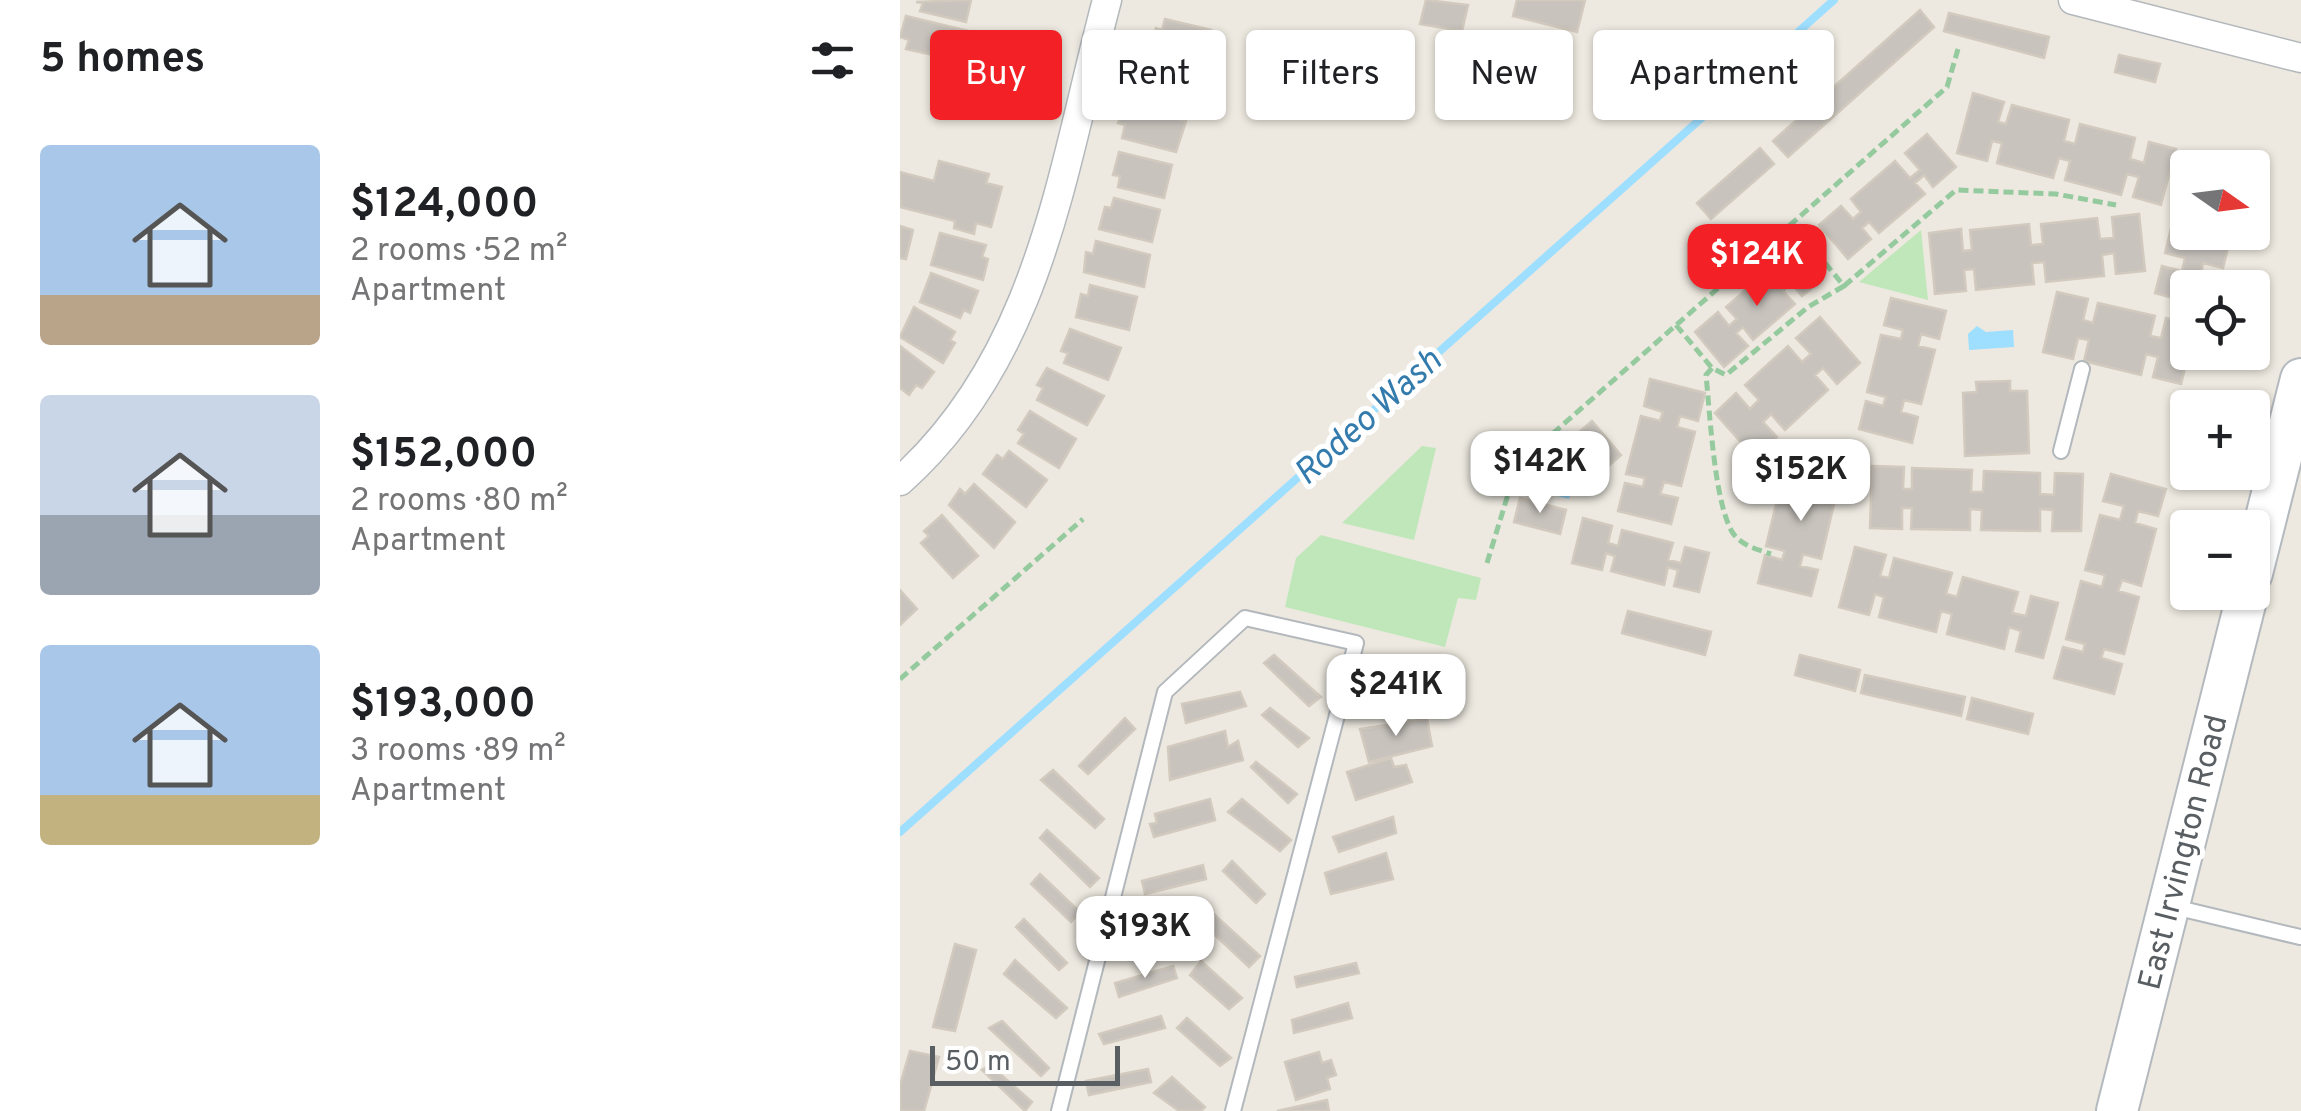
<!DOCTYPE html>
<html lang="en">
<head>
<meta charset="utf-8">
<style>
	:root { --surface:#fff; --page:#f2f2f2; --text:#202124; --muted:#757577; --accent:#f32125 }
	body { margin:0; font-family:Overpass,sans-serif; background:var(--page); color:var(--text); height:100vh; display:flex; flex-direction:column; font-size:38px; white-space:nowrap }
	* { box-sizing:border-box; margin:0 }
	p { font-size:32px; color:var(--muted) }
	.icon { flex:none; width:55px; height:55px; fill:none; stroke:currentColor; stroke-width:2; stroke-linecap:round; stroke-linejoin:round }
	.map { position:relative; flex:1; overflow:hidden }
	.panel { display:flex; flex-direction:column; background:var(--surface); width:900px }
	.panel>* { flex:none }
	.hud { position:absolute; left:30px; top:30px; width:950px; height:90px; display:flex; gap:20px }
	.needle { width:65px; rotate:104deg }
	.buttons { position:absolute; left:1270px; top:150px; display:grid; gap:20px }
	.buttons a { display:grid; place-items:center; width:100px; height:100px; border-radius:10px; background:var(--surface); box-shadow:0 2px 8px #0004; font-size:50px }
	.scale { position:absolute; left:30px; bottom:25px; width:190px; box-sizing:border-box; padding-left:10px; border:5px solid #595e62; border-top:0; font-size:28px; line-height:35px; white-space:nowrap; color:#595e62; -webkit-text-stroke:8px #fff; paint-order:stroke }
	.price { position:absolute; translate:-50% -85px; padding:0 22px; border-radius:20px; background:#fff; color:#222; font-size:32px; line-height:65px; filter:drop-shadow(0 2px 5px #0008) }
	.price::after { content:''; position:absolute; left:50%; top:60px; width:30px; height:22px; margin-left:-15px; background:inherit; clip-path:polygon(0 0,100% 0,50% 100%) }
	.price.on { background:var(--accent); color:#fff }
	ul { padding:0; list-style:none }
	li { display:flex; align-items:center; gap:30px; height:250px; padding:0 40px }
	li span { display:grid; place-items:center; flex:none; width:280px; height:200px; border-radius:10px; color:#555 }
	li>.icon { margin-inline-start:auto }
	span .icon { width:120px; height:120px; fill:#fffc; stroke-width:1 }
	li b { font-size:42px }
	h2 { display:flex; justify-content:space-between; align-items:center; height:120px; padding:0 40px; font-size:42px }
	.pill { padding:0 35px; border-radius:10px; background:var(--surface); box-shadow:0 2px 8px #0004; font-size:35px; line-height:90px }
	.pill.on { background:var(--accent); color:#fff }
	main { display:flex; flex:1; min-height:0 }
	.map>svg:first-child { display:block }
</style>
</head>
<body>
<main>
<section class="panel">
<h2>5 homes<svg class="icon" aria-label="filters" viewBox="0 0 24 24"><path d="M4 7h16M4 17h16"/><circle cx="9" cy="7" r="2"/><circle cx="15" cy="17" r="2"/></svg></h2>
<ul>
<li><span style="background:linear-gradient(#a9c7e8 75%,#b9a48a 0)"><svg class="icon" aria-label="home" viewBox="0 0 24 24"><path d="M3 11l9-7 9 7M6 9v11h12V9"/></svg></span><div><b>$124,000</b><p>2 rooms · 52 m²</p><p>Apartment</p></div></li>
<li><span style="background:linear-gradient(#c9d6e8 60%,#9aa5b1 0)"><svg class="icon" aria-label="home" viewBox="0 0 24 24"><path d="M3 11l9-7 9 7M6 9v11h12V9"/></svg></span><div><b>$152,000</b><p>2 rooms · 80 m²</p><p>Apartment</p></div></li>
<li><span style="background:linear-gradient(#a9c7e8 75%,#c2b280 0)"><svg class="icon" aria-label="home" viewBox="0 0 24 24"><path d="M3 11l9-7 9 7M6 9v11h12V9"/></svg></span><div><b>$193,000</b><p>3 rooms · 89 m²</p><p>Apartment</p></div></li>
</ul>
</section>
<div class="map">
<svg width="1401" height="1111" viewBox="0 0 1401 1111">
	<rect width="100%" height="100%" fill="#ede9e0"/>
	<path fill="#bfe7ba" d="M1021,230l7,70 -69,-18z
		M522,446l14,2 -22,92 -72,-17z
		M421,535l160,43 -5,22 -18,-2 -13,49 -160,-40 11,-49z"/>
	<path fill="#9edeff" d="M1077,326l9,6 27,-2 1,17 -45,3 -1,-16z
		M630,473l37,9 7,-2 -5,19 -43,-11z"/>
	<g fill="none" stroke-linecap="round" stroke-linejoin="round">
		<path stroke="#9edeff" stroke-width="8" d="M0,832l934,-832"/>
	</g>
	<path fill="#c8c3bd" stroke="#d2cabe" stroke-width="2.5" d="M71,0l-5,22 -46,-11 3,-8 -7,-1z
		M526,0l42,5 -6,26 -42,-7z
		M617,0h68l-8,32 -64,-16z
		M1020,10l14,17 -146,130 -15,-16z
		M1049,13l100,24 -5,21 -100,-27z
		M6,16l62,15 -7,30 -55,-12 3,-9 -9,-3z
		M265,19l46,11 -8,33 -53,-13 6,-22 6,2z
		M1219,55l41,9 -5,18 -40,-10z
		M243,63l53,12 -8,33 -46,-11 2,-10 -7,-2z
		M1073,93l31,9 -6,20 8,2 6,-19 57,15 -5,21 11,3 5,-20 55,14 -5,21 14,4 5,-21 27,7 -15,56 -28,-8 6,-20 -12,-3 -6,21 -56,-15 5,-19 -11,-3 -6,20 -56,-15 5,-20 -10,-2 -5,20 -30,-8z
		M226,105l60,16 -10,31 -54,-14 3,-13 -7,-2z
		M1027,134l29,33 -23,20 -9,-12 -9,8 10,11 -46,39 -10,-11 -7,6 9,11 -23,20 -29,-34 22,-19 12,13 8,-7 -10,-13 44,-38 15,17 10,-8 -15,-17z
		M860,148l14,16 -63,55 -14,-16z
		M219,152l53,13 -8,33 -46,-11 2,-11 -7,-1z
		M1289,155l49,13h-50v19l-7,-2z
		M39,161l50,13 -3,9 16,4 -11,40 -15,-4 -2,11 -20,-6 1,-7 -55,-14v-35l34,9z
		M1279,196l9,2v34h44l-9,36 -20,-5 -2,11 19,5 -2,9h-30v14l-33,-9 7,-27 20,5 3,-13 -20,-5z
		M214,198l46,12 -8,32 -53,-13 6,-22 6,1z
		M1239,214l6,57 -29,3 -2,-21 -12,2 2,21 -58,6 -2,-20 -12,1 2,21 -58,6 -2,-21 -10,1 2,21 -31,3 -6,-61 32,-4 2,22 9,-1 -2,-20 59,-6 2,21 12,-1 -2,-20 56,-6 3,21 14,-1 -2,-21z
		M0,226l13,4 -7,29 -6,-1z
		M40,233l46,12 -4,12 6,2 -5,21 -52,-15z
		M196,241l54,14 -6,32 -60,-15 2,-20 7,2z
		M896,249l26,31 -20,16 -11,-13 -8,8 12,13 -42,36 -10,-13 -7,6 12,13 -24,21 -29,-35 23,-20 11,14 8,-7 -11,-12 40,-35 12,14 10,-8 -11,-13z
		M31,273l47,18 -8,22 -6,-3 -4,8 -40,-16z
		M190,285l47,12 -8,33 -53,-13 5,-23 7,2z
		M1157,292l31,7 -5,21 10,3 5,-20 57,13 -5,20 11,2 5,-20 22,6 1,28 -8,32 -28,-7 5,-20 -12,-3 -5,21 -57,-14 5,-21 -11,-2 -5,21 -30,-7z
		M991,298l55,13 -7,28 -18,-5 -3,12 17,4 -14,54 -17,-4 -3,12 17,5 -6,26 -53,-14 7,-28 17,5 3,-9 -19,-5 14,-57 20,4 2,-9 -19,-5z
		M14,307l41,25 -5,8 5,3 -12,20 -43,-26z
		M920,317l40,46 -23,21 -14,-16 -8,7 13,15 -43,40 -14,-16 -8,8 14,15 -23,20 -39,-44 21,-20 14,16 9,-9 -14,-15 43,-39 14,16 9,-8 -15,-16z
		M170,329l51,19 -13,32 -44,-17 4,-10 -7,-2z
		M0,346l34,26 -12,16 -6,-3 -7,10 -9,-7z
		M147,368l57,28 -17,29 -50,-25 6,-12 -6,-3z
		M750,379l55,14 -7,28 -18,-5 -3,11 18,5 -14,54 -17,-4 -4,12 18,4 -7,26 -53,-13 7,-28 18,4 2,-9 -19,-4 15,-58 19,5 3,-9 -19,-6z
		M1110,381v10h17l2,62 -64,3 -2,-63 14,-1 -1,-10z
		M130,411l46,28 -17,29 -41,-25 6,-9 -6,-4z
		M692,421l29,34 -32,28 -29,-34z
		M109,451l38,29 -21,27 -43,-33 14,-19 6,4z
		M890,452l55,13 -7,28 -18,-4 -3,11 17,4 -13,55 -18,-5 -3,12 18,4 -7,26 -53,-13 7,-28 17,5 3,-9 -19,-5 14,-58 20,6 3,-10 -19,-5z
		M972,466l32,1 -1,22h9v-21l60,2 -1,22h12l1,-21 56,2v21l14,1 1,-22 28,1 -2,57h-29l1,-21 -13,-1v22l-59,-1 1,-20 -12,-1v21l-59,-1 1,-21h-10v21l-32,-1z
		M1211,474l55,15 -8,27 -20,-5 -3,12 21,6 -15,57 -19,-6 -4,11 21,6 -15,57 -20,-5 -3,9 21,6 -8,30 -60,-16 9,-31 20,5 2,-8 -19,-5 15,-58 21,6 3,-12 -20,-5 15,-55 20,5 4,-14 -21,-5z
		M74,484l41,38 -21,26 -45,-43 11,-16 5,5z
		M620,498l46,12 -6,24 -46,-12z
		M42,515l36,41 -25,22 -32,-35 8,-7 -5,-5z
		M683,518l29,8 -4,17 10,3 4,-16 51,13 -5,17 13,3 4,-16 24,6 -10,39 -25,-6 4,-16 -10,-3 -4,18 -53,-14 4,-15 -9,-3 -4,17 -30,-7z
		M955,547l31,8 -6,21 9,2 5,-20 58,15 -6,21 11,3 6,-20 55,15 -6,21 14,3 5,-20 27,7 -15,55 -27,-7 5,-20 -12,-4 -5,22 -57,-15 5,-20 -11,-3 -5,21 -57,-15 5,-20 -9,-3 -6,21 -30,-8z
		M0,590l17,19 -17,16z
		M728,611l83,21 -6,23 -83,-22z
		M374,655l47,42 -12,9 -45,-43z
		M900,655l60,15 -5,21 -60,-16z
		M540,674l5,14 -74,23 -5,-14z
		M965,675l100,22 -4,19 -100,-23z
		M340,692l6,14 -60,17 -4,-19z
		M1072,698l61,16 -5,20 -61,-15z
		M370,708l39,30 -11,9 -36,-32z
		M225,718l10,11 -47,45 -9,-8z
		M527,719l5,27 -63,16 -9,-33z
		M325,731l3,16 10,-6 5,19 -73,20 -2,-33z
		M491,758l3,9 12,-2 6,17 -56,18 -9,-28z
		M356,762l41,32 -9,9 -37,-36z
		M153,770l51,49 -9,9 -54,-48z
		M310,799l5,21 -61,17 -4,-13 7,-1 -2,-9z
		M342,799l49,41 -11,11 -52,-39z
		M493,817l3,16 -57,19 -6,-15z
		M147,830l52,48 -9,9 -50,-49z
		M486,853l7,26 -62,15 -6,-21z
		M332,861l33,33 -9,9 -33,-32z
		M303,865l3,14 -61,15 -3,-13z
		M140,874l40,38 -9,10 -40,-38z
		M286,908l6,16 -60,20 -4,-15z
		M307,908l53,48 -11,11 -49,-46z
		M124,919l43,44 -8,7 -43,-43z
		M55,944l21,6 -21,81 -22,-4z
		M115,960l52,48 -11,10 -52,-44z
		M301,961l41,37 -13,11 -39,-34z
		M456,963l3,10 -62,14 -2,-10z
		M273,966l4,12 -58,19 -4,-14z
		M448,1003l4,15 -58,15 -2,-13z
		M261,1016l4,12 -61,16 -5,-10z
		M287,1018l44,40 -11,8 -43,-38z
		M102,1021l47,47 -8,8 -52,-48z
		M10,1051l29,6 -15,54h-24v-26z
		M419,1052l3,11 9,-3 5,15 -9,3 3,11 -34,11 -11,-38z
		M90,1065l42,37 -7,9 -43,-41z
		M248,1069l3,13 -62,13 -3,-14z
		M272,1077l33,30 -4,4h-22l-25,-18z
		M427,1100l2,11h-52z"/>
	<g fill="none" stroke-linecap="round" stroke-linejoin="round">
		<defs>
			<path id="service" d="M1161,451l21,-82
				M1270,906l130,31
				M159,1111l106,-419 80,-74 111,25 -123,468"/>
			<path id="minor" d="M1173,0l228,58
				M0,481c140,-125 161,-308 207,-481"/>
			<path id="secondary" d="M1352,573l49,-194
				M1217,1111l131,-519"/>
		</defs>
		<use href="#service" stroke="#b3b8bc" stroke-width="18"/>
		<use href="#minor" stroke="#b3b8bc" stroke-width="31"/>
		<use href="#secondary" stroke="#b4b9be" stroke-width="44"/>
		<path stroke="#95ca9f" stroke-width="5" stroke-dasharray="10 5" stroke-linecap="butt" d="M944,286l112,-96 100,4 60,11
			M776,325l36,43 14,7 82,-68 36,-21 -51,-62
			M812,368l-6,7c4,39 8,122 25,155 8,15 25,19 40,24
			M587,563l30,-98 430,-378 11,-38
			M0,679l183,-160"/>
		<use href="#service" stroke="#fff" stroke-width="14"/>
		<use href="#minor" stroke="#fff" stroke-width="28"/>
		<use href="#secondary" stroke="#fff" stroke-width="40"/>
	</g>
	<g text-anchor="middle" stroke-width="10" stroke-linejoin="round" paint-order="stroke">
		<g font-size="32" fill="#595e62" stroke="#fff">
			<text transform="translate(1282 852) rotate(-76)" y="11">East Irvington Road</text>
		</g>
		<g font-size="35" font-style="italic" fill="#347bad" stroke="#fff">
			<text transform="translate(467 416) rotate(-42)" y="12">Rodeo Wash</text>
		</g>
	</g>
</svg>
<div class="buttons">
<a><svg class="needle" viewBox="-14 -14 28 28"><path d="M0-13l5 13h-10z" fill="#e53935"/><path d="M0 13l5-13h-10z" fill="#757577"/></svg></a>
<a><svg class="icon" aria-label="locate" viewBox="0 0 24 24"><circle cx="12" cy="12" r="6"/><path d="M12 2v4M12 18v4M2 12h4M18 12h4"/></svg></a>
<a>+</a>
<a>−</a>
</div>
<div class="scale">50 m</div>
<b class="price on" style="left:857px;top:309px">$124K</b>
<b class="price" style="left:640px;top:516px">$142K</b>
<b class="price" style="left:901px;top:524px">$152K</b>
<b class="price" style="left:496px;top:739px">$241K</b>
<b class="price" style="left:245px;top:981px">$193K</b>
<div class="hud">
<a class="pill on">Buy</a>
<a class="pill">Rent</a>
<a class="pill">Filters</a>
<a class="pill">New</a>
<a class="pill">Apartment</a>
</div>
</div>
</main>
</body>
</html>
